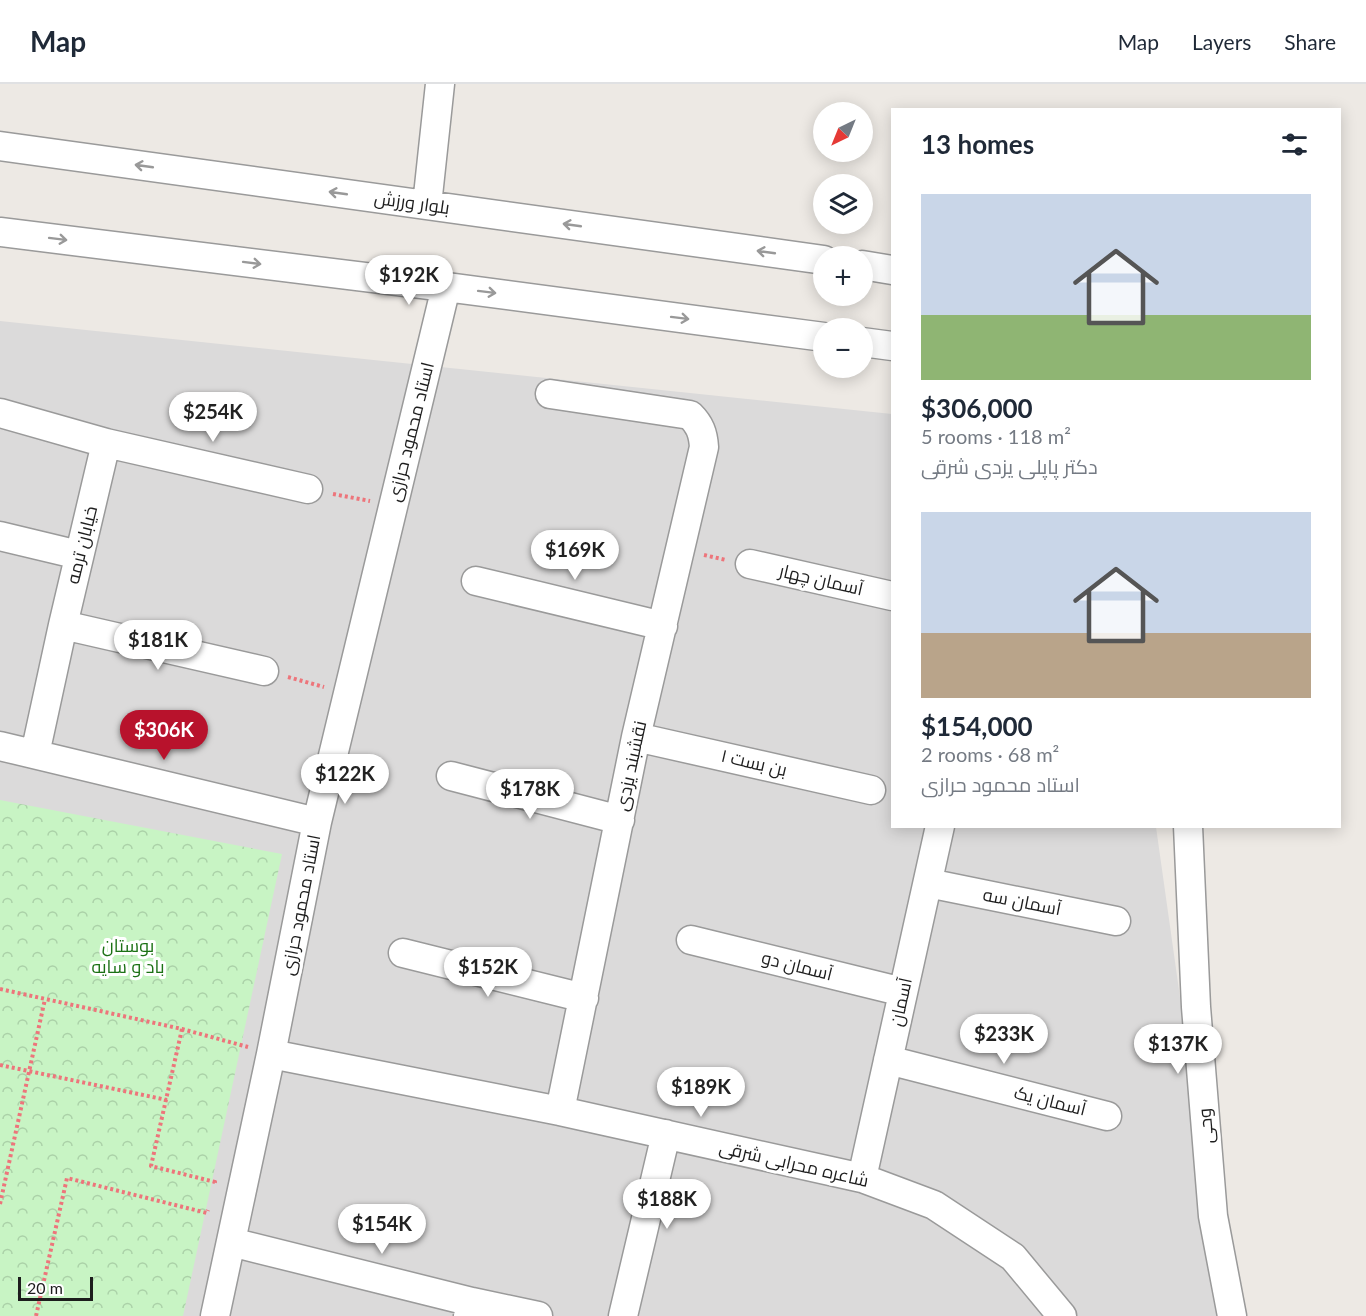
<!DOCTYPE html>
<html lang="en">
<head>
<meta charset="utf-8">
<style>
	:root { --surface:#fff; --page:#f6f6f7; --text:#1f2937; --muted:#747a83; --line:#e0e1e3; --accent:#b8122c }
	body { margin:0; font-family:Lato,Cairo,sans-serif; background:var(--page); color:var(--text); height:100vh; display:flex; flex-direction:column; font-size:22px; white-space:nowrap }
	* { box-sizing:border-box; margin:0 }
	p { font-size:20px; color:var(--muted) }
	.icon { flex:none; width:33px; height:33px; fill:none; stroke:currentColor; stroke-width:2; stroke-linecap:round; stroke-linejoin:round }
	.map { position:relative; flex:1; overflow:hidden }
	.details { position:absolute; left:891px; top:24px; width:450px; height:720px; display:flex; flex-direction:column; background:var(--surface); border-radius:0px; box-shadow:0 3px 15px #0003 }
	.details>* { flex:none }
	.needle { width:39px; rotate:223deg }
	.controls { position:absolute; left:813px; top:18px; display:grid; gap:12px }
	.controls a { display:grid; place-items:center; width:60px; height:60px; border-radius:50%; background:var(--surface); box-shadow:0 3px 15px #0003; font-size:30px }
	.scale { position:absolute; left:18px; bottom:15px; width:75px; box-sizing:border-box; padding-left:6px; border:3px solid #1d1d1d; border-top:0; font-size:16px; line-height:21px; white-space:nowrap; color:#1d1d1d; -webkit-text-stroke:4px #fff; paint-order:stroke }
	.price { position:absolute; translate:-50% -51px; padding:0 14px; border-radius:21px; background:#fff; color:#222; font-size:20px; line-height:39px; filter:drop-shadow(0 2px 3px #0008) }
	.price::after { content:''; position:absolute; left:50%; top:36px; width:18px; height:14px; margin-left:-9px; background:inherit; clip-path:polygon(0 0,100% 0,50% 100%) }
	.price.on { background:var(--accent); color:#fff }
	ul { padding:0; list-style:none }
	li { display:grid; align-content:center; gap:12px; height:318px; padding:0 30px }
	li span { display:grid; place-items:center; height:186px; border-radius:0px; color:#555 }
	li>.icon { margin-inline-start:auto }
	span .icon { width:108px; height:108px; fill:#fffc; stroke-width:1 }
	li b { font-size:26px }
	h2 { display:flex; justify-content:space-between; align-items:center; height:72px; padding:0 30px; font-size:26px }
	header { display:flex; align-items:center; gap:36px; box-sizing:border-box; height:84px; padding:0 30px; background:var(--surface); border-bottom:2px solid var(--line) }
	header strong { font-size:28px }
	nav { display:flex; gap:33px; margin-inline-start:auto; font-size:21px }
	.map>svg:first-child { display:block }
</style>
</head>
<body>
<header>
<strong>Map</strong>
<nav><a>Map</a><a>Layers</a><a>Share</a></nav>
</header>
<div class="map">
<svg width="1366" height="1232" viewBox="0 0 1366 1232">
	<defs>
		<pattern id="park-crowns" width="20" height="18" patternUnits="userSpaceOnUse" patternTransform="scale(1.5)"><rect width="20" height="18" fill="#c8f4c4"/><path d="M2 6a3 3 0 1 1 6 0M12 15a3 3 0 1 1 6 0" fill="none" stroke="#abd1a8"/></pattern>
	</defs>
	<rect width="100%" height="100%" fill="#ede9e4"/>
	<path fill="#dbdada" d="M0,237l892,93v412l264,1 69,489h-1225z"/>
	<path fill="url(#park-crowns)" d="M0,716l282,54 -99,462h-183z"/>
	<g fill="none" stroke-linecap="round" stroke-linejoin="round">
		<defs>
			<path id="minor" d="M0,62l824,114
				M427,121l13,-121
				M0,148l446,55 378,50
				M862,181l30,5
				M862,258l30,4
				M550,310l140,21c10,10 13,18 14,32l-68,290 -76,374
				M0,329l106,30 -43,182 -28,129
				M106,359l202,46
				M0,452l79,19
				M750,480l142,32
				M476,497l187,45
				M63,541l201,46
				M636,653l235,53
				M0,662l317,76
				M451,692l169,44
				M1188,742l8,181 17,209 19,100
				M928,799l188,38
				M691,856l212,52
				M403,869l181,45
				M271,970l289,57 302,67 72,27 79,52 49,59
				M888,976l219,56
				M862,1094l78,-352
				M231,1158l241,60 -4,14
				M472,1218l66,14
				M215,1232l56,-262 46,-232 129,-535
				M623,1232l43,-182"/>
		</defs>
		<use href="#minor" stroke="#9a9a9a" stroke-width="31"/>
		<path stroke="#ed757b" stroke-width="4" stroke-dasharray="3 3" stroke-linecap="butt" d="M333,410l37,7
			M704,471l22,5
			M288,593l36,10
			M0,905l182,40 66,18
			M182,945l-31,137 64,16 -1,3
			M0,981l167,35
			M0,1120l45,-205
			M36,1232l31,-138 140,35 1,-3"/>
		<use href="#minor" stroke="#fff" stroke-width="28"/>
	</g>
	<defs><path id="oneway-shaft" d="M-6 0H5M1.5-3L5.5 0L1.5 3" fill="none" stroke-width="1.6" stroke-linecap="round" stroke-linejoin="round" transform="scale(1.5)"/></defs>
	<g stroke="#999">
		<use href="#oneway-shaft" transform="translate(144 82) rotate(-172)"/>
		<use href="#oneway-shaft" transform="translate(338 109) rotate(-172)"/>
		<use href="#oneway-shaft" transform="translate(572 141) rotate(-172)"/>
		<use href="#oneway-shaft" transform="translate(58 155) rotate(7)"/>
		<use href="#oneway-shaft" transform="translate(766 168) rotate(-172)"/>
		<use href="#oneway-shaft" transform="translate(252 179) rotate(7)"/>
		<use href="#oneway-shaft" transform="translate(487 208) rotate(7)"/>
		<use href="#oneway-shaft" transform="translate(680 234) rotate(7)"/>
	</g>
	<g text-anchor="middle" stroke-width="6" stroke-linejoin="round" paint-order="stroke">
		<g font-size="18" fill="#1d1d1d" stroke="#fff">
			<text transform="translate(412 119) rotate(8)" y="6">بلوار ورزش</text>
			<text transform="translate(411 348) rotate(-76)" y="6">استاد محمود حرازی</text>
			<text transform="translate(82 461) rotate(-76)" y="6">خیابان ترمه</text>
			<text transform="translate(821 496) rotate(13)" y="6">آسمان چهار</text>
			<text transform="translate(754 679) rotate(13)" y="6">بن بست ۱</text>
			<text transform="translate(631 682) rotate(-78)" y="6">نقشبند یزدی</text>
			<text transform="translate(1022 818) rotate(11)" y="6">آسمان سه</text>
			<text transform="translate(301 821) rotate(-79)" y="6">استاد محمود حرازی</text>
			<text transform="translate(797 882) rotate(14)" y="6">آسمان دو</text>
			<text transform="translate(901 918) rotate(-78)" y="6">آسمان</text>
			<text transform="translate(1050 1017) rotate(14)" y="6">آسمان یک</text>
			<text transform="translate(1206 1042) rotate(-95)" y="6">وحی</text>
			<text transform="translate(794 1080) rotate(13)" y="6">شاعره محرابی شرقی</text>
		</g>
		<g font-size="18" fill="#1c7115" stroke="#fff">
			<text x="128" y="868">بوستان<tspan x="128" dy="21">باد و سایه</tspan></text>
		</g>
	</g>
</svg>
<div class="controls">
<a><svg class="needle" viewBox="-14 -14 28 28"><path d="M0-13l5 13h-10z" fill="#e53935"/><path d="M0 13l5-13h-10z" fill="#747a83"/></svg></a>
<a><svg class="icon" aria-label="layers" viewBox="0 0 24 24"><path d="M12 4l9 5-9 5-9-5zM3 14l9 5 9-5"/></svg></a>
<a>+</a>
<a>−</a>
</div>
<div class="scale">20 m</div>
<b class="price" style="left:409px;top:222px">$192K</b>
<b class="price" style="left:213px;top:359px">$254K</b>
<b class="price" style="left:575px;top:497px">$169K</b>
<b class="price" style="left:158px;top:587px">$181K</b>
<b class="price on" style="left:164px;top:677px">$306K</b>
<b class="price" style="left:345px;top:721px">$122K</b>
<b class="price" style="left:530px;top:736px">$178K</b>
<b class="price" style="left:488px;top:914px">$152K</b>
<b class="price" style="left:1004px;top:981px">$233K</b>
<b class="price" style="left:1178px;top:991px">$137K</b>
<b class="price" style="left:701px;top:1034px">$189K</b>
<b class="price" style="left:667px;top:1146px">$188K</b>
<b class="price" style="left:382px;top:1171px">$154K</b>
<section class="details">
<h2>13 homes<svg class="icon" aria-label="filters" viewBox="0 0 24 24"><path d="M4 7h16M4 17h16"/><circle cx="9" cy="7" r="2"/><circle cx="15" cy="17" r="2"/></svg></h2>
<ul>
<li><span style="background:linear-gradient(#c9d6e8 65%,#8fb573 0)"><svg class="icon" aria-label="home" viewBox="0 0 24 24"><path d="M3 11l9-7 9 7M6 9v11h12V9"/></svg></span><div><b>$306,000</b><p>5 rooms · 118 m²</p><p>دکتر پاپلی یزدی شرقی</p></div></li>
<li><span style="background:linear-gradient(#c9d6e8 65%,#b9a48a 0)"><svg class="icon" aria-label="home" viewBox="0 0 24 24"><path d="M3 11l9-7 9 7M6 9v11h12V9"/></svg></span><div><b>$154,000</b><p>2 rooms · 68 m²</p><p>استاد محمود حرازی</p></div></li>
</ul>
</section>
</div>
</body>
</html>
